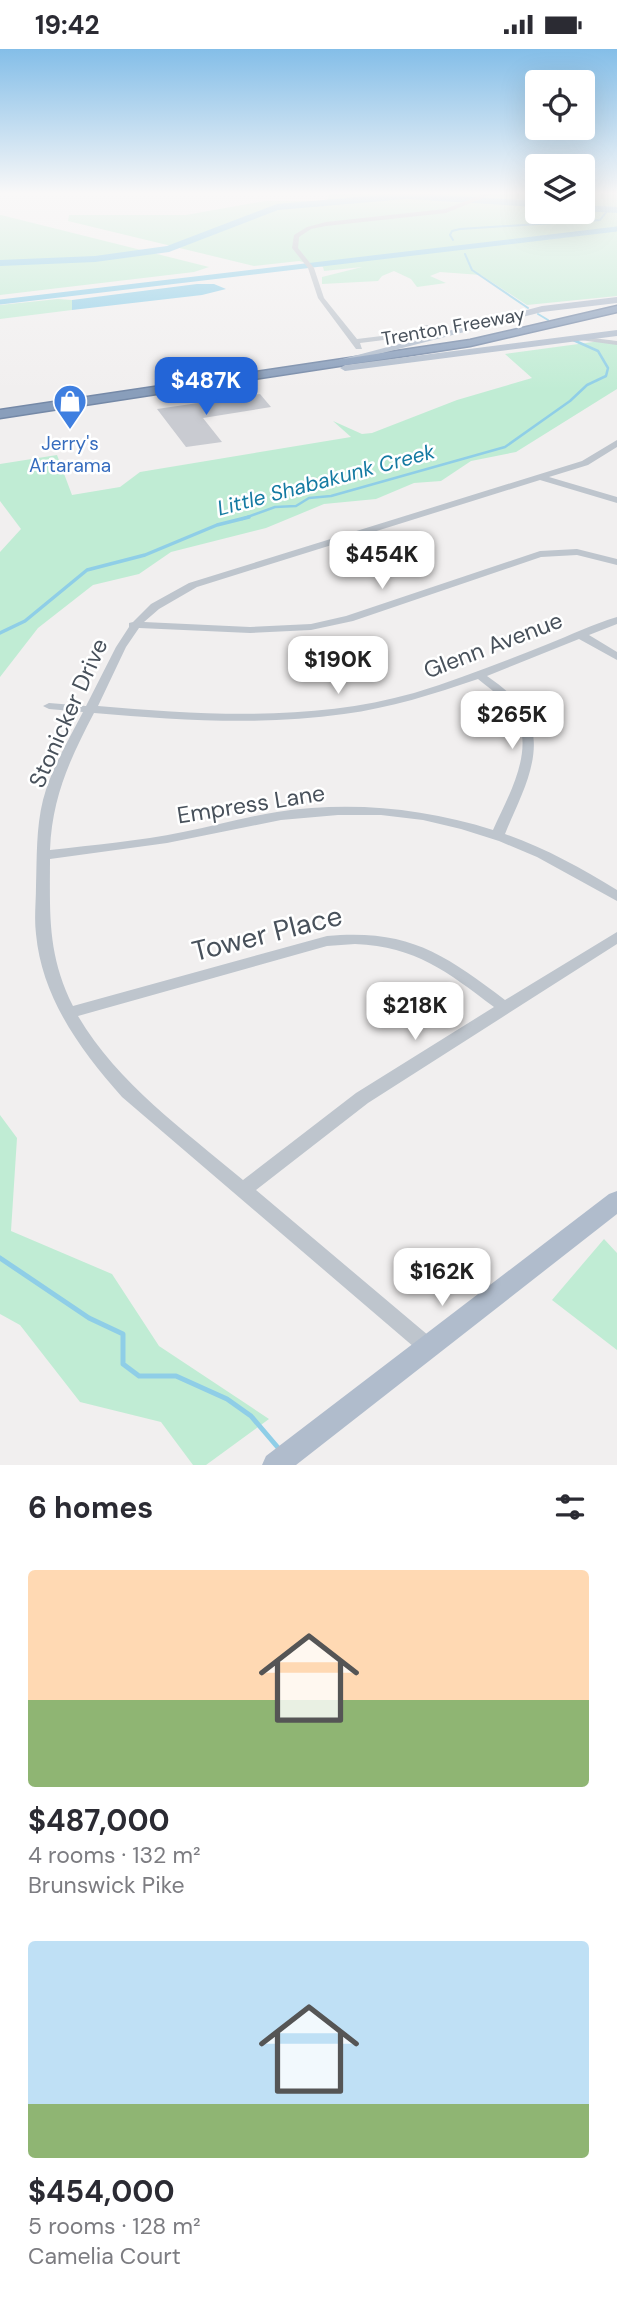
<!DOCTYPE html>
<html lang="en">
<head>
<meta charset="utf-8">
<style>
	:root { --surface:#fff; --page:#f7f7f7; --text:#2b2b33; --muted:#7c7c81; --accent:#2365d7 }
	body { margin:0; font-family:"DM Sans",sans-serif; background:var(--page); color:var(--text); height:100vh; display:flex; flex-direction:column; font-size:26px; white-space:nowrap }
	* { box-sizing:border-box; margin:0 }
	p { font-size:23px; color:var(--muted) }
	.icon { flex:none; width:38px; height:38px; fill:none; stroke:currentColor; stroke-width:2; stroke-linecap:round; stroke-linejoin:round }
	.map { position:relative; height:1416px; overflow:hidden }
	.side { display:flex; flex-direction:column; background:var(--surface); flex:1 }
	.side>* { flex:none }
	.tools { position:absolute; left:525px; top:21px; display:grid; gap:14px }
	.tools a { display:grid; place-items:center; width:70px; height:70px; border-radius:7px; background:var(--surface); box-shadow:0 7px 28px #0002; font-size:35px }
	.price { position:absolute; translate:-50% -60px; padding:0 16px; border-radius:14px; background:#fff; color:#222; font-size:23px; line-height:46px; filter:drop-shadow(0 2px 4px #0008) }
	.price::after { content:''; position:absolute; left:50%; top:42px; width:21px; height:16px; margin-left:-10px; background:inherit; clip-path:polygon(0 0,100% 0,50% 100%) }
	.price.current { background:var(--accent); color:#fff }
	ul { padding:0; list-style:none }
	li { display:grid; align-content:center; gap:14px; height:371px; padding:0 28px }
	li span { display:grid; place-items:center; height:217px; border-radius:7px; color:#555 }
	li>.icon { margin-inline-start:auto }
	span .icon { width:126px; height:126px; fill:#fffc; stroke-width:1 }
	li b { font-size:30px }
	h2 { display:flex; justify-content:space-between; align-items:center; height:84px; padding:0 28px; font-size:30px }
	.status { display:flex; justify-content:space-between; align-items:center; height:49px; padding:0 35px; background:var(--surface); direction:ltr }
	.status svg { height:19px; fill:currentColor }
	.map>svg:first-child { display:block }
</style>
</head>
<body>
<div class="status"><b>19:42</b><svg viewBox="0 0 49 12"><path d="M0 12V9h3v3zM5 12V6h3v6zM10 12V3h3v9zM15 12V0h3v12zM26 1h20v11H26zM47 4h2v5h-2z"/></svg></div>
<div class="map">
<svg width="617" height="1416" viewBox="0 0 617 1416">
	<rect width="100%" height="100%" fill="#f1efef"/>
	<path fill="#c0ecd4" d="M330,144h207v19h46v-19h34v103l-90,9 -46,-30 -41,-3 -10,4 16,7 -29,4 -6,-8 -17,-8 -12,5 -4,5 -56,3v-7l40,-10 -38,4 -1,-4 -24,-6 -45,5 -186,-45 1,-6h117l79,-14h62z
		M0,166h1l208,52 -15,5 -194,23z
		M58,250l14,1v10l-72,9v-14z
		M608,291l9,2v47l-101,63 -45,9 -30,20 -27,2 -38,16 -52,5 -58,24 -95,24 -32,22 -46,11 -55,43 -38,49v-125l21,-23 -21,-28v-37l57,-9 15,40 48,-8 20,-15 211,-35 -18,-16 29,13 10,-1 85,-33 75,-22 -27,-24z
		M0,1066l17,23 -6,93 101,43 47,72 110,73 -63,46h-13l-32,-43 -81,-20 -60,-77 -20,-11z
		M604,1190l13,14v97l-65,-50z"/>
	<path fill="#8fcee7" d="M197,235h17l12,5 -24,6 -130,15v-10z"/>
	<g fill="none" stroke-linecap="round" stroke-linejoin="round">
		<path stroke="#8fcee7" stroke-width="2" d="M453,191l-3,-5 2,-4 8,-2 140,-9 8,-10
			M465,205l7,16 56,38
			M538,265l10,6"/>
		<path stroke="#8fcee7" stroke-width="2.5" d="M242,470l33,-12 21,-1 13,-8 22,-2 174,-49 65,-46 17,-16 19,-9 2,-8 -10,-17 -27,-12"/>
		<path stroke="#8fcee7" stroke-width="3.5" d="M0,584l25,-12 62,-51 58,-15 72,-30 32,-8"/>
		<path stroke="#8fcee7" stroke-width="5" d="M0,1209l89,60 34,16v30l16,12h37l51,23 24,17 29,34"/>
		<path stroke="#8fcee7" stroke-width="5" d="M0,253l617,-73"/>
		<path fill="#8fcee7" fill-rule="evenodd" d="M405,144l132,8v6l-131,-8 -128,11 -109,42 -74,10 -95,4v-6l95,-4 72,-10 110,-42z
			M583,156l34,2v6l-34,-2z"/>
	</g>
	<path fill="#c9cbd1" d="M260,345l11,13 -68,11 19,24 -36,5 -29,-38z"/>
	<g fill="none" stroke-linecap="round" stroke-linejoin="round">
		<defs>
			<path id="highway" d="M617,257v6l-147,34 -470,72v-8l470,-70z"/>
		</defs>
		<use href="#highway" stroke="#7589a7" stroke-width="3"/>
		<path fill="#bec5cd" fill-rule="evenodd" d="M487,144h8l-49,20 -120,13 -15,3 -12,8 -1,11 16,20 10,30 33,41 49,-6 21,-8 4,2 -23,10 -48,6 2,6h-6l-38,-51 -10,-30 -16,-20 2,-13 13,-8 19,-5 119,-13z
			M577,287l40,5v4l-37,-5 -4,-2z
			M617,391v7l-29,18 -39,12 68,20v6l-77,-23 -343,107 -38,22 -15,13 106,5 61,-3 35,-8 194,-65 37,-2 40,10v6l-40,-10 -36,2 -188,64 -42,9 -61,3 -111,-5 -13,19 -28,59c105,9 213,16 316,-13 46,-14 89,-31 134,-49 23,-9 45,-20 69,-27v7l-28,11 28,17v8l-38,-21 -92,37c13,9 27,20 36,33 27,39 -3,87 -18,125 40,14 76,34 112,56v11l-80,-44 -38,-16 -38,-12 -38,-9 -42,-5h-43l-57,5 -114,23 -117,16c0,55 -3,95 23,147l254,-70c81,-7 116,17 178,64l112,-68v12l-249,159 -112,87 179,151 3,6 -3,6 -7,3 -7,-3 -299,-256c-41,-46 -80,-99 -86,-163 -2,-16 0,-32 0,-48 1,-29 0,-58 7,-86 8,-31 25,-59 40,-88l-34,-3 -6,-3 6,-3 37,3 30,-59 13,-20v-4l4,-1 18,-18 38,-21 393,-122zM478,630c12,10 27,20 36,33 23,37 -6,84 -21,118 -70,-22 -143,-29 -216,-18 -32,5 -63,14 -94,20 -44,9 -89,13 -133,18 2,-53 20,-91 44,-137 83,7 167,13 250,1 46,-6 90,-20 134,-35zM355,895c62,3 91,27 139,63l-138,86 -113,87c-59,-50 -125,-96 -165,-164l249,-70z"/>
		<path fill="#b0bccc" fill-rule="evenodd" d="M617,248v6l-75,9 -202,52 -5,-3 207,-55z
			M617,281v6l-272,35 -5,-3 5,-3z
			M617,1142v23l-321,251h-34l4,-9 343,-262z"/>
		<use href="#highway" fill="#899ebb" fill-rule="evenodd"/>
	</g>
	<linearGradient id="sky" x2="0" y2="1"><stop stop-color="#84bee8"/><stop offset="0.42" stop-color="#f9f8f8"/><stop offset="1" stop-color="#f9f8f8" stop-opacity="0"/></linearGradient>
	<rect width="617" height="343" fill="url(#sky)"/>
	<defs>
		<symbol id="shop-pin" viewBox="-11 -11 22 30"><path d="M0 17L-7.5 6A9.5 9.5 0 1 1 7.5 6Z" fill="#3f7fe0" stroke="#fff"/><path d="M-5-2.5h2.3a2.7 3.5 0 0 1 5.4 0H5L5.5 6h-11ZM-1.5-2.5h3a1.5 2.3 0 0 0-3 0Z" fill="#fff"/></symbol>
	</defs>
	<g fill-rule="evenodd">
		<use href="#shop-pin" x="51" y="333" width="38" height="52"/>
	</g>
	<g text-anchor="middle" stroke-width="5" stroke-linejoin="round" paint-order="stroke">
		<g font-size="19" fill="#48515b" stroke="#fff">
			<text transform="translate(453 277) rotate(-10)" y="7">Trenton Freeway</text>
		</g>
		<g font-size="19" fill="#366cbe" stroke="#fff">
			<text x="70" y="401">Jerry's<tspan x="70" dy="22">Artarama</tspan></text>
		</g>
		<g font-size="21" font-style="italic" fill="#147aa2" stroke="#fff">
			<text transform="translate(326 431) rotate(-15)" y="7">Little Shabakunk Creek</text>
		</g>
		<g font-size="23" fill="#48515b" stroke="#fff">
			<text transform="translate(493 596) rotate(-21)" y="8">Glenn Avenue</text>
			<text transform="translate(68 664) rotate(-66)" y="8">Stonicker Drive</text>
			<text transform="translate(251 755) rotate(-9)" y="8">Empress Lane</text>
		</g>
		<g font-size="28" fill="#48515b" stroke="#fff">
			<text transform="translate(267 884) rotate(-14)" y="10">Tower Place</text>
		</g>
	</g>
</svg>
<div class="tools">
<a><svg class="icon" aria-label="locate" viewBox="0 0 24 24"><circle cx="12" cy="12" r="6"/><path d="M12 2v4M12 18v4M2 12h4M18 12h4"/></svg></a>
<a><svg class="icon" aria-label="layers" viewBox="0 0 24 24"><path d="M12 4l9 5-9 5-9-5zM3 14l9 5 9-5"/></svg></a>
</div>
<b class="price current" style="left:206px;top:368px">$487K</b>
<b class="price" style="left:382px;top:542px">$454K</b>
<b class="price" style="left:338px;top:647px">$190K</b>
<b class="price" style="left:512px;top:702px">$265K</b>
<b class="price" style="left:415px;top:993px">$218K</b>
<b class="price" style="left:442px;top:1259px">$162K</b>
</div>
<section class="side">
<h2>6 homes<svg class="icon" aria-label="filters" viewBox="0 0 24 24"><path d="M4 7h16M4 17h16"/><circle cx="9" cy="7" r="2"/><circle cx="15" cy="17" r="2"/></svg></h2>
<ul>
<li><span style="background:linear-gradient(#ffd9b3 60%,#8fb573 0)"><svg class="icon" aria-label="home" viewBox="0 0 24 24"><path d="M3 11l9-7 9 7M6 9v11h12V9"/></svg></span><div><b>$487,000</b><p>4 rooms · 132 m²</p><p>Brunswick Pike</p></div></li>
<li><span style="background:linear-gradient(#bfe0f5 75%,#8fb573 0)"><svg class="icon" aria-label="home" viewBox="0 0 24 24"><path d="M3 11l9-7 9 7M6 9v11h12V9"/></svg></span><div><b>$454,000</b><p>5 rooms · 128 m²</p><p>Camelia Court</p></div></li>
</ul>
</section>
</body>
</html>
